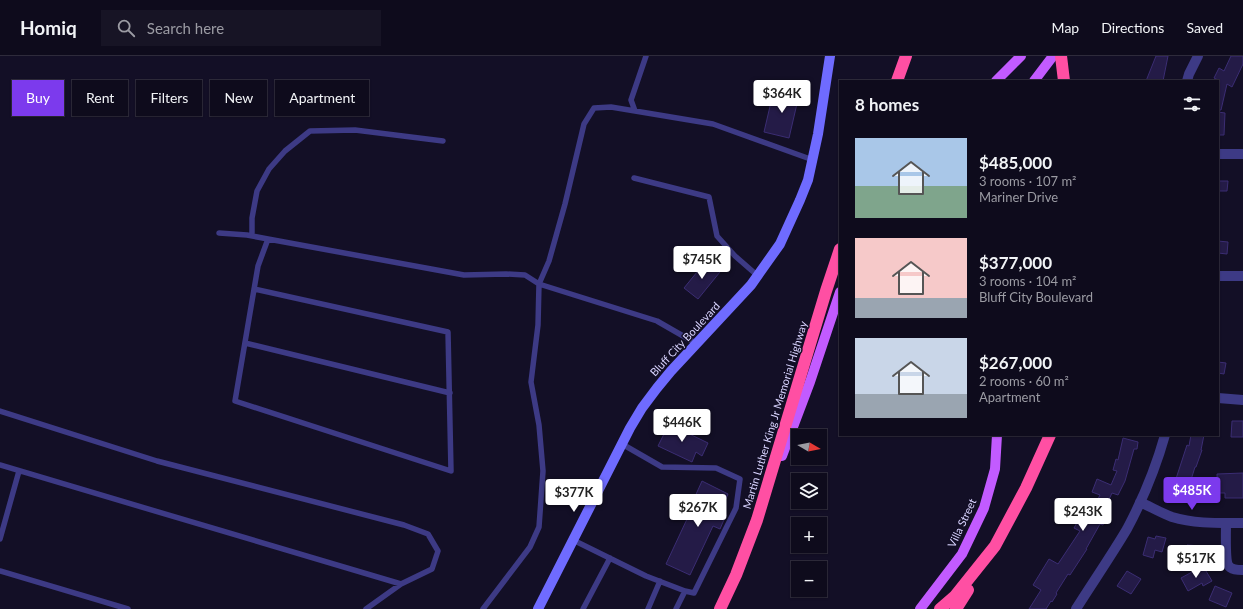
<!DOCTYPE html>
<html lang="en">
<head>
<meta charset="utf-8">
<style>
	:root { --surface:#0e0b1c; --page:#171425; --text:#f1f3f6; --muted:#9b9ba3; --line:#2e2b3b; --accent:#7c3aed }
	body { margin:0; font-family:Lato,sans-serif; background:var(--page); color:var(--text); height:100vh; display:flex; flex-direction:column; font-size:15px; white-space:nowrap }
	* { box-sizing:border-box; margin:0 }
	p { font-size:13px; color:var(--muted) }
	.icon { flex:none; width:22px; height:22px; fill:none; stroke:currentColor; stroke-width:2; stroke-linecap:round; stroke-linejoin:round }
	.map { position:relative; flex:1; overflow:hidden }
	.details { position:absolute; left:839px; top:24px; width:380px; height:356px; display:flex; flex-direction:column; background:var(--surface); border-radius:0px; box-shadow:0 1px 3px #0004,0 0 0 1px var(--line) }
	.details>* { flex:none }
	.top-card { position:absolute; left:12px; top:24px; width:380px; height:36px; display:flex; gap:8px }
	.needle { width:26px; rotate:100deg }
	.tools { position:absolute; left:791px; top:373px; display:grid; gap:8px }
	.tools a { display:grid; place-items:center; width:36px; height:36px; border-radius:0px; background:var(--surface); box-shadow:0 1px 3px #0004,0 0 0 1px var(--line); font-size:20px }
	.price { position:absolute; translate:-50% -34px; padding:0 9px; border-radius:4px; background:#fff; color:#222; font-size:13px; line-height:26px; filter:drop-shadow(0 1px 2px #0008) }
	.price::after { content:''; position:absolute; left:50%; top:24px; width:12px; height:9px; margin-left:-6px; background:inherit; clip-path:polygon(0 0,100% 0,50% 100%) }
	.price.current { background:var(--accent); color:#fff }
	ul { padding:0; list-style:none }
	li { display:flex; align-items:center; gap:12px; height:100px; padding:0 16px }
	li span { display:grid; place-items:center; flex:none; width:112px; height:80px; border-radius:0px; color:#555 }
	li>.icon { margin-inline-start:auto }
	span .icon { width:48px; height:48px; fill:#fffc; stroke-width:1 }
	li b { font-size:17px }
	h2 { display:flex; justify-content:space-between; align-items:center; height:48px; padding:0 16px; font-size:17px }
	.tag { padding:0 14px; border-radius:0px; background:var(--surface); box-shadow:0 1px 3px #0004,0 0 0 1px var(--line); font-size:14px; line-height:36px }
	.tag.current { background:var(--accent); color:#fff }
	header { display:flex; align-items:center; gap:24px; box-sizing:border-box; height:56px; padding:0 20px; background:var(--surface); border-bottom:1px solid var(--line) }
	header strong { font-size:19px }
	nav { display:flex; gap:22px; margin-inline-start:auto; font-size:14px }
	.search { width:280px; height:36px; background:var(--page); display:flex; align-items:center; gap:10px; box-sizing:border-box; padding:0 14px; border-radius:0px; color:var(--muted); font-size:15px }
	.map>svg:first-child { display:block }
</style>
</head>
<body>
<header>
<strong>Homiq</strong>
<div class="search"><svg class="icon" aria-label="search" viewBox="0 0 24 24"><circle cx="10" cy="10" r="6"/><path d="M15 15l6 6"/></svg>Search here</div>
<nav><a>Map</a><a>Directions</a><a>Saved</a></nav>
</header>
<div class="map">
<svg width="1243" height="553" viewBox="0 0 1243 553">
	<rect width="100%" height="100%" fill="#130f26"/>
	<path fill="#241b47" stroke="#3b2d73" d="M1156,0h12l-5,25h-17z
		M1231,0h12v8l-11,23 -5,-3 -6,26h-3v-30l-4,-2 5,-10 5,3z
		M774,33l25,6 -10,43 -25,-6z
		M1218,56l7,1 -1,22h-6z
		M1218,125h10l-1,10h-9z
		M1218,185l10,1 -1,12 -9,-1z
		M706,205l14,11 -22,27 -14,-11z
		M1218,306l8,1 -2,11 -6,-1z
		M1232,365h11v16h-12z
		M669,368l39,19 -6,13 -6,-4 -4,10 -34,-16z
		M1191,379h13l-3,15h1l-6,17h-1l-9,29 -14,-5 15,-46 2,1z
		M1123,382l15,4 -1,7h-3l-9,32 -7,14 -6,-2 -6,13 3,2 -3,5 2,1 -5,11 -3,-1 -14,25h1l-17,26 -2,-1 -12,19 1,1 -5,8 -1,-1 -5,8h-17l12,-19 -8,-5 16,-26 9,5 22,-33 -6,-3 5,-9 7,4 14,-28 -8,-3 5,-13 14,6 6,-14 -4,-1 3,-11 2,1z
		M1243,417v25h-18v-5h-7l-1,-19z
		M702,425l26,13 -8,18 6,3 -6,14 -7,-3 -23,49 -24,-11 29,-62 -2,-1z
		M1156,480l10,2 -4,14 -7,-2 -2,8 -10,-3 5,-18 7,2z
		M1187,489l14,1v4h3l-1,13 -17,-1z
		M1203,510l9,15 -9,5 -1,-3 -14,8 -7,-13z
		M1127,515l14,8 -10,15 -14,-8z
		M1215,530l17,7 -6,14 -17,-7z"/>
	<g fill="none" stroke-linecap="round" stroke-linejoin="round">
		<path stroke="#3d3a85" stroke-width="5.5" d="M635,55l-4,-11 15,-44
			M634,122l75,19 8,39 18,20 23,20
			M219,177l28,2 21,4 196,36 42,-1 19,1 14,9 118,37 40,23
			M252,179v-17l5,-27 12,-22 16,-18 25,-20 45,-1 88,11
			M254,233l194,43 3,139 -216,-70 23,-135 10,-27
			M245,287l205,50
			M0,355l157,50 247,64 24,9 10,17 -6,18 -31,15 -35,25
			M622,388l40,23 54,1 24,11 -4,29 -42,85 -9,-2
			M0,409l401,119
			M0,483l19,-68
			M573,484l73,36 39,15 -9,18
			M0,515l128,38
			M483,553l47,-62 9,-20 4,-56 -4,-46 -8,-43 7,-57 1,-41 10,-23 16,-57 19,-80 10,-16 17,-1 102,17 100,36
			M583,553l27,-51
			M648,553l12,-28"/>
		<path stroke="#3d3a85" stroke-width="10" d="M1187,25l2,-7 9,-18
			M1218,98h25
			M1218,220h25
			M1218,342l25,2
			M1140,446c11,5 21,11 32,15 23,7 47,6 71,6
			M1226,467c0,9 -1,36 2,42 3,5 10,5 15,5
			M1076,553c17,-27 35,-53 51,-80 16,-30 29,-62 38,-94"/>
		<path stroke="#6f6bff" stroke-width="10" d="M538,553l92,-181 12,-20 15,-20 14,-17 80,-86 29,-41 20,-44 8,-20 10,-46 12,-78"/>
		<path stroke="#c25bff" stroke-width="10" d="M996,25l25,-25
			M1034,25l19,-25
			M782,400l28,-74 30,-90
			M920,553l42,-55 22,-46 11,-39 2,-34"/>
		<path stroke="#ff4fa3" stroke-width="12" d="M1061,0l3,25
			M897,25l9,-25
			M720,553l16,-34 21,-55 69,-229 14,-42
			M940,553l15,-13 40,-50 31,-58 24,-53
			M956,553l12,-19"/>
	</g>
	<g text-anchor="middle" stroke-width="3" stroke-linejoin="round" paint-order="stroke">
		<g font-size="11" fill="#d9d4ff" stroke="#130f26">
			<text transform="translate(685 283) rotate(-47)" y="4">Bluff City Boulevard</text>
			<text transform="translate(775 359) rotate(-73)" y="4">Martin Luther King Jr Memorial Highway</text>
			<text transform="translate(962 467) rotate(-65)" y="4">Villa Street</text>
		</g>
	</g>
</svg>
<div class="tools">
<a><svg class="needle" viewBox="-14 -14 28 28"><path d="M0-13l5 13h-10z" fill="#e53935"/><path d="M0 13l5-13h-10z" fill="#9b9ba3"/></svg></a>
<a><svg class="icon" aria-label="layers" viewBox="0 0 24 24"><path d="M12 4l9 5-9 5-9-5zM3 14l9 5 9-5"/></svg></a>
<a>+</a>
<a>−</a>
</div>
<b class="price" style="left:782px;top:58px">$364K</b>
<b class="price" style="left:702px;top:224px">$745K</b>
<b class="price" style="left:682px;top:387px">$446K</b>
<b class="price current" style="left:1192px;top:455px">$485K</b>
<b class="price" style="left:574px;top:457px">$377K</b>
<b class="price" style="left:698px;top:472px">$267K</b>
<b class="price" style="left:1083px;top:476px">$243K</b>
<b class="price" style="left:1196px;top:523px">$517K</b>
<div class="top-card">
<a class="tag current">Buy</a>
<a class="tag">Rent</a>
<a class="tag">Filters</a>
<a class="tag">New</a>
<a class="tag">Apartment</a>
</div>
<section class="details">
<h2>8 homes<svg class="icon" aria-label="filters" viewBox="0 0 24 24"><path d="M4 7h16M4 17h16"/><circle cx="9" cy="7" r="2"/><circle cx="15" cy="17" r="2"/></svg></h2>
<ul>
<li><span style="background:linear-gradient(#a9c7e8 60%,#7fa58c 0)"><svg class="icon" aria-label="home" viewBox="0 0 24 24"><path d="M3 11l9-7 9 7M6 9v11h12V9"/></svg></span><div><b>$485,000</b><p>3 rooms · 107 m²</p><p>Mariner Drive</p></div></li>
<li><span style="background:linear-gradient(#f6c9c9 75%,#9aa5b1 0)"><svg class="icon" aria-label="home" viewBox="0 0 24 24"><path d="M3 11l9-7 9 7M6 9v11h12V9"/></svg></span><div><b>$377,000</b><p>3 rooms · 104 m²</p><p>Bluff City Boulevard</p></div></li>
<li><span style="background:linear-gradient(#c9d6e8 70%,#9aa5b1 0)"><svg class="icon" aria-label="home" viewBox="0 0 24 24"><path d="M3 11l9-7 9 7M6 9v11h12V9"/></svg></span><div><b>$267,000</b><p>2 rooms · 60 m²</p><p>Apartment</p></div></li>
</ul>
</section>
</div>
</body>
</html>
